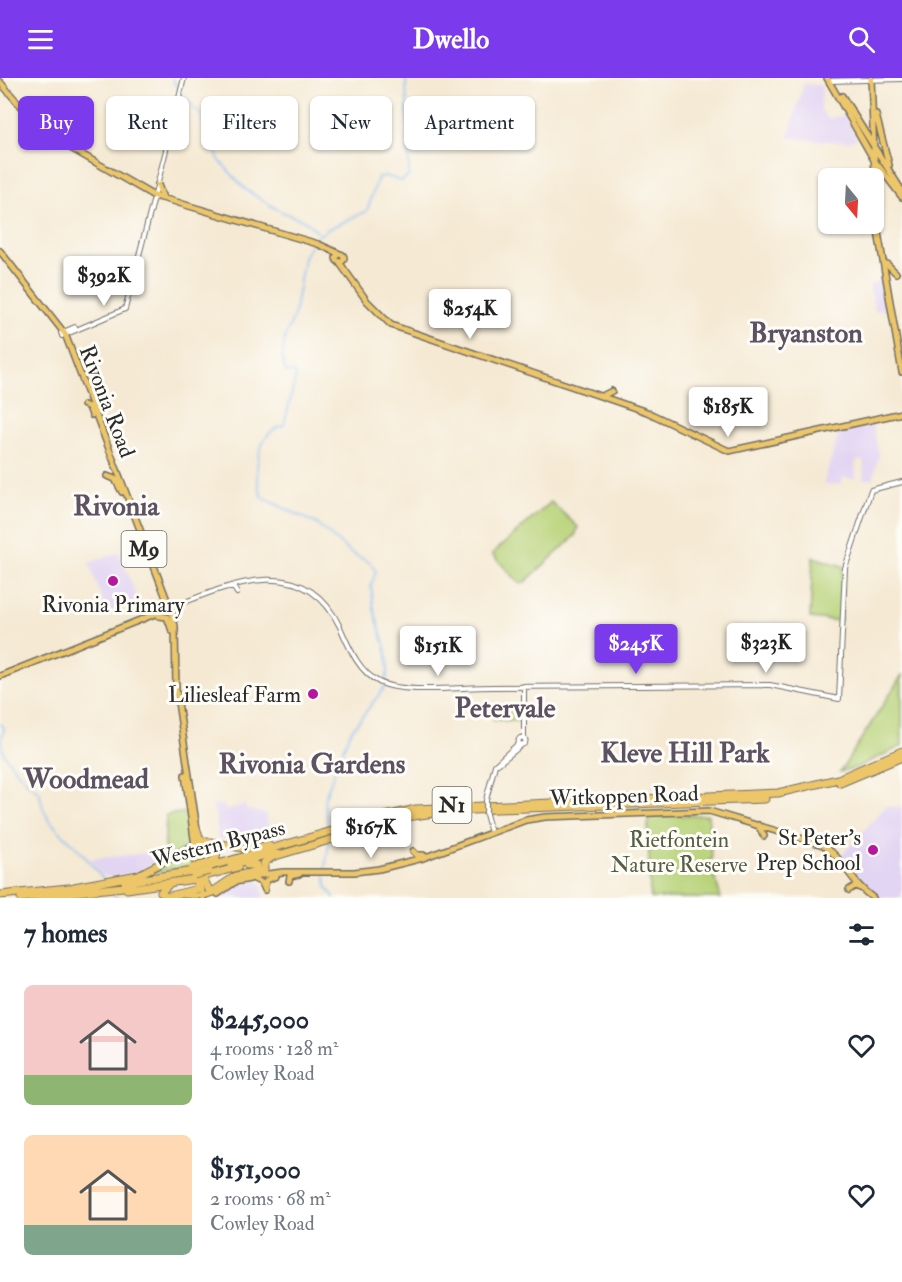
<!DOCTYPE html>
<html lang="en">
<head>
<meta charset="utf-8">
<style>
	:root { --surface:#fff; --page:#f2f2f3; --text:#1f2937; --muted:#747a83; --accent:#7c3aed }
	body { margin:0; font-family:"IM FELL Double Pica",serif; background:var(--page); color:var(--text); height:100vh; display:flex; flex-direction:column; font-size:22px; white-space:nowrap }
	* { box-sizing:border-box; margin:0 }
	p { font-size:20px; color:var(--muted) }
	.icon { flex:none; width:33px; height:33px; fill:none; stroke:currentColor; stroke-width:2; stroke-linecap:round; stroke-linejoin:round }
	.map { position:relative; height:820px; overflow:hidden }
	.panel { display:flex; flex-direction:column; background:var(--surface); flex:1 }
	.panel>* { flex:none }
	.guide { position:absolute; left:18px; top:18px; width:600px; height:54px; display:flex; gap:12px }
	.needle { width:39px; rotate:162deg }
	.controls { position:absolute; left:818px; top:90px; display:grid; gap:12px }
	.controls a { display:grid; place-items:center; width:66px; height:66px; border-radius:9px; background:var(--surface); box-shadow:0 2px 4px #0004; font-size:30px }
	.price { position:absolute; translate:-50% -51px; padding:0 14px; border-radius:6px; background:#fff; color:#222; font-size:20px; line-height:39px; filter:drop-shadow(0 2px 3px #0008) }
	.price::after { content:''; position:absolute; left:50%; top:36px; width:18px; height:14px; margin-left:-9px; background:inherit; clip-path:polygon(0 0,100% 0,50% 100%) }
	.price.on { background:var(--accent); color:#fff }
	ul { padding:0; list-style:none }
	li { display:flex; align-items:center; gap:18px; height:150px; padding:0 24px }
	li span { display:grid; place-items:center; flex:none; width:168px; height:120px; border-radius:9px; color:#555 }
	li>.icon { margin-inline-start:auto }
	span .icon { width:72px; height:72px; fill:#fffc; stroke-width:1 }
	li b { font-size:26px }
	h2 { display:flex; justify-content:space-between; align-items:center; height:72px; padding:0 24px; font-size:26px }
	.pill { padding:0 21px; border-radius:9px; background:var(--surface); box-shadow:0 2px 4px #0004; font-size:21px; line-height:54px }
	.pill.on { background:var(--accent); color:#fff }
	header { display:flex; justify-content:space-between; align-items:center; height:78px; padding:0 24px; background:var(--accent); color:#fff; font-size:27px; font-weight:700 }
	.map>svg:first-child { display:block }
</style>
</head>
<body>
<header><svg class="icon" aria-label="menu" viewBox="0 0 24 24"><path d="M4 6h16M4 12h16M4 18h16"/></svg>Dwello<svg class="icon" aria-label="search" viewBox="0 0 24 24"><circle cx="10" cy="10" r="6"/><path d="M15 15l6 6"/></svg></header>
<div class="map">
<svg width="902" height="820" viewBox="0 0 902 820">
	<rect width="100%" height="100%" fill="#fdfcf7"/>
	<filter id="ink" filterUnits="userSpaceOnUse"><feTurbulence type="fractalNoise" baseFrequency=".0167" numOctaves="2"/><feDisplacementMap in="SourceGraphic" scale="12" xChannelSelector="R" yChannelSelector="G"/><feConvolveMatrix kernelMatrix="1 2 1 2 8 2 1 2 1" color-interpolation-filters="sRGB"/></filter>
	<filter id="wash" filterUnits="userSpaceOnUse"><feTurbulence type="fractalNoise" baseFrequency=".008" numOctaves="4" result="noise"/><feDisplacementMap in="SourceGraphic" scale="24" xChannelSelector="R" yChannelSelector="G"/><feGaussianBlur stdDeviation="1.35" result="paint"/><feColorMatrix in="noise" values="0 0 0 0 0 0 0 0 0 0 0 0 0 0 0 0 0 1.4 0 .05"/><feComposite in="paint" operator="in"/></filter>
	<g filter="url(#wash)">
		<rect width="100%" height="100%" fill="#f5e9d3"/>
		<path fill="#e2d4f3" d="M804,6l16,1 2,5 -1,20 7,9 17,-4 12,24 -9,3 -60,-4z
			M884,200l5,30 -14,3 -6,-26z
			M872,344l7,33 -6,24h-10l1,-18 -6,-1 -3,3 1,15h-14v6l-19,1 15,-48 -1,-5z
			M119,474l19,48 -31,12 -18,-49z
			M223,726l3,7 20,-7v6l19,3 3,11 8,7 2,9 -31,2 -29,-3 -2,-23 -4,-11z
			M886,728l16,1v91h-23l-24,-21 -14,-21z
			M158,774v10l-23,10 -26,5 -6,-2 -14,-16z
			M257,803l5,4 2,13h-47l20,-14z"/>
		<path fill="#b7d277" stroke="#717e51" stroke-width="1.5" d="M551,424l27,25 -3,9 -51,47 -4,1 -28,-30z
			M813,479l30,9 -3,55 -30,-3z
			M902,597v71l-46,22 -16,4z
			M494,629h27v14l-27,-1z
			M189,734l3,32 -28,15 2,-44z
			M708,737l4,44 -3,3v6l4,3 8,27h-71l-2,-82z
			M192,770l1,18 -49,8z"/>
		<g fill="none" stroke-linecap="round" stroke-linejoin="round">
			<path stroke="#80bcf3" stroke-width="1.5" d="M172,0l7,12
				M182,16l20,23 17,43 26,29 33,21 29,12 11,11
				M314,161l14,-10 39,-18 11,-34 8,-1 15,5 8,-5 -3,-98
				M312,165l-8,14 -10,59 -9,21 -3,22 4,14 7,-2 3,5 -12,49c-29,8 -32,51 -21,73l54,26 33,28 22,12 4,8 -5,14 3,23 13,45 1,17 -4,17 -35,46 -12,31 -13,35 4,28
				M0,646l4,3c0,5 -3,10 -3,14 -1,16 27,42 39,52 2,27 17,35 35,53 11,11 19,21 28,33
				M325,792l4,-28
				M325,797l2,13 8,10
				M111,813l6,7"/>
		</g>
	</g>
	<g filter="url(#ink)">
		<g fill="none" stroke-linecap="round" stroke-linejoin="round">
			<defs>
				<path id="minor" d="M829,3l73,-2
					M155,116l29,-116
					M61,255l14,-6
					M62,258l63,-27 30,-115
					M229,510h5l3,5
					M170,530c60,-24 134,-57 170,19 9,20 18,44 39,55 25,13 87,4 118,5
					M495,609l275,-2 69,14 6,-131 26,-78 31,-8
					M518.5 663a3.5 3.5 0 1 1 7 0a3.5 3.5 0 1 1-7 0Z
					M524,661v-53
					M498,686l25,-20
					M486,722l9,-35 24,-22
					M486,736l5,19"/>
				<path id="major" d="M827,0l47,82 28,37
					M871,0l6,148 25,146
					M0,4l43,50 111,64 26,7
					M842,18l60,95
					M876,37l13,50
					M158,107l5,13
					M179,125l139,41 22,10
					M0,173l65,83 105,274 5,18 1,63 21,140
					M336 180a4 4 0 1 1 8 0a4 4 0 1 1-8 0Z
					M339,184l28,39 24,24 256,87 82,39 173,-38
					M887,186l9,9
					M602,318l10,-5
					M84,327l5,2 3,8
					M107,398l8,3 7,13
					M159,538l8,1 5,14
					M0,598l170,-68
					M185,697l10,71
					M758,747l6,11
					M199,770l3,20
					M413,773l4,4h6
					M199,795l4,25
					M245,799l38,-5h71l25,-3 44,-11 103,-38 19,-3 164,-6 114,34c21,14 28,38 50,53
					M254,801l8,4 3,7
					M289,803l1,-5 9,-2
					M265,807l2,-5 9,-4
					M849,812l6,-4 5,2
					M218,816l17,-12 15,-3
					M181,817l22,1 16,-5"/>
				<path id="highway" d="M840,705l62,-26
					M387,742l60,-9 318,-12
					M196,749l4,13 4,1
					M199,772l10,-5 8,5 -1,9 -9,5
					M272,779l119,-35
					M231,787l44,-13
					M208,789l169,-49 39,-9 362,-16 60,-14 64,-28
					M264,796v-11l8,-6
					M209,797l29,-8
					M203,800l6,12 5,1 22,-15 22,-5 -2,-6h-9
					M125,804l68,-11
					M168,807l-7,7 5,5 31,-8 -2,-44
					M74,809l64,-12 61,-32 11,-1 33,6 26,-2
					M127,811l68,-10
					M0,817l78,-8
					M21,820l111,-12"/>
			</defs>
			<use href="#minor" stroke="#726e66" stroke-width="6"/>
			<use href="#major" stroke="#726e66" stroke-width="8"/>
			<use href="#highway" stroke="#726e66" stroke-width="9"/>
			<use href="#minor" stroke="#fff" stroke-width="4"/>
			<use href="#major" stroke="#ecc669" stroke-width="5"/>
			<use href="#highway" stroke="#ecc669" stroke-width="7"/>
			<defs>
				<path id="minor-bridge" d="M486,736v-14"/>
				<path id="highway-bridge" d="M192,790l15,-4
					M194,797l15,-4"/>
			</defs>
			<use href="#minor-bridge" stroke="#726e66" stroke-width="6" stroke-linecap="butt"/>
			<use href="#highway-bridge" stroke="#726e66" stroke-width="9" stroke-linecap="butt"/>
			<use href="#minor-bridge" stroke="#fff" stroke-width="4"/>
			<use href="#highway-bridge" stroke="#ecc669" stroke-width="7"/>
		</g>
	</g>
	<g fill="#b5179e" stroke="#fdfcf7" stroke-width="2">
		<circle cx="113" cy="503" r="6"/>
		<circle cx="313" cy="616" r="6"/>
		<circle cx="873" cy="772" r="6"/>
	</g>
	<g text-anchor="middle" stroke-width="6" stroke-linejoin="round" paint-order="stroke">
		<g fill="#fdfcf7" stroke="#6a6a68" stroke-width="1.5">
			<rect x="121.5" y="453" width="45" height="36" rx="4.5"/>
			<rect x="432.5" y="709" width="39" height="36" rx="4.5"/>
		</g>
		<g font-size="21" font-weight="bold" fill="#2b2b2b">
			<text x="144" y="478">M9</text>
			<text x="452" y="734">N1</text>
		</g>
		<g font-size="22" fill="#2b2b2b" stroke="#fdfcf7">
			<text transform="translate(108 323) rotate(69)" y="8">Rivonia Road</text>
			<text transform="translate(624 717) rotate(-2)" y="8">Witkoppen Road</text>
			<text transform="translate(218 765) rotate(-14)" y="8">Western Bypass</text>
		</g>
		<g font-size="22" fill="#2b2b2b" stroke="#fdfcf7" text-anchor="end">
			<text x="113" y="534" text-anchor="middle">Rivonia Primary</text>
			<text x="301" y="624">Liliesleaf Farm</text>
			<text x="861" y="767">St Peter's<tspan x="861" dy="25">Prep School</tspan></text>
		</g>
		<g font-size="22" fill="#555d42" stroke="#fdfcf7">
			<text x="679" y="769">Rietfontein<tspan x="679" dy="25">Nature Reserve</tspan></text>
		</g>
		<g font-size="28" font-weight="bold" fill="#5c5262" stroke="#fdfcf7">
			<text x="806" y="264">Bryanston</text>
			<text x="116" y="437">Rivonia</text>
			<text x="505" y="639">Petervale</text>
			<text x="685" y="684">Kleve Hill Park</text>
			<text x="312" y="695">Rivonia Gardens</text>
			<text x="86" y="710">Woodmead</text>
		</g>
	</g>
</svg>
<div class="controls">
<a><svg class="needle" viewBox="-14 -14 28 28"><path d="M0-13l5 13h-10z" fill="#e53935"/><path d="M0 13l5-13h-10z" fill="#747a83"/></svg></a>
</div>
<b class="price" style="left:104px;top:229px">$392K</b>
<b class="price" style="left:470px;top:262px">$254K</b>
<b class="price" style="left:728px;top:360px">$185K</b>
<b class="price" style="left:766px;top:596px">$323K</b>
<b class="price on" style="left:636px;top:597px">$245K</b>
<b class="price" style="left:438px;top:599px">$151K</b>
<b class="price" style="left:371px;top:781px">$167K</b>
<div class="guide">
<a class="pill on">Buy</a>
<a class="pill">Rent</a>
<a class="pill">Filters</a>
<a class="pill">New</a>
<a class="pill">Apartment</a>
</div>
</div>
<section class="panel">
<h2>7 homes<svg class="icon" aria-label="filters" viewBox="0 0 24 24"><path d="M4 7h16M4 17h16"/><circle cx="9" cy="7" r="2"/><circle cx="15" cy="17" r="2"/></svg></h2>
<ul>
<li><span style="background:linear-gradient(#f6c9c9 75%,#8fb573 0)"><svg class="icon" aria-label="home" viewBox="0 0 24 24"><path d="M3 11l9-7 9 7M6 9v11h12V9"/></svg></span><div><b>$245,000</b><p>4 rooms · 128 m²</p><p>Cowley Road</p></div><svg class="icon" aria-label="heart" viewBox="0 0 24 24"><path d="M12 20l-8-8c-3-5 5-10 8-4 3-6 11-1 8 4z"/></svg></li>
<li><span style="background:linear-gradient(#ffd9b3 75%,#7fa58c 0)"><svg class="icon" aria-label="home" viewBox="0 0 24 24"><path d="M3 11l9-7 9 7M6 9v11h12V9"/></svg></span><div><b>$151,000</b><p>2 rooms · 68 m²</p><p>Cowley Road</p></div><svg class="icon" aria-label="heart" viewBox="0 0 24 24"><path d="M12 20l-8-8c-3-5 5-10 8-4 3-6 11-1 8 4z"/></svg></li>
</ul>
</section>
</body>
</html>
